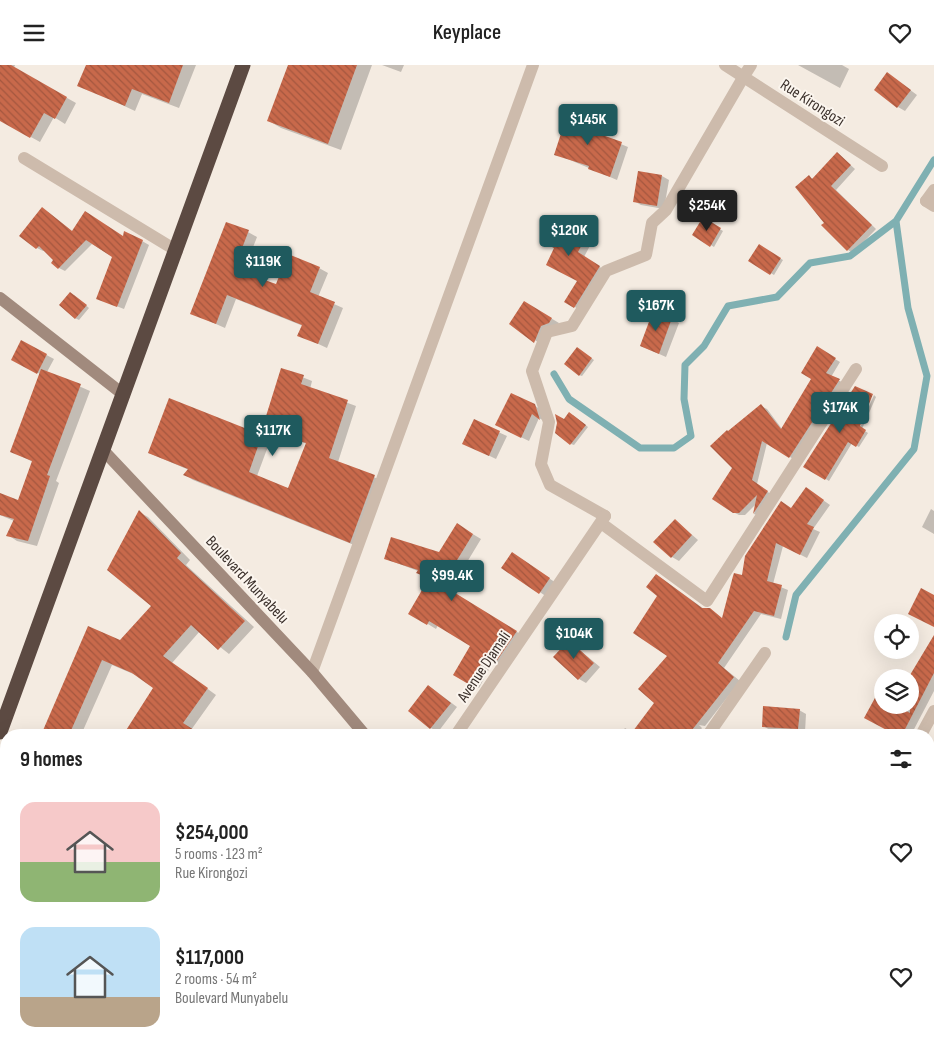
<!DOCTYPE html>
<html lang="en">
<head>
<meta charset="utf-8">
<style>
	:root { --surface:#fff; --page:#f6f6f6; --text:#222; --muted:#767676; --accent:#1f5a5e }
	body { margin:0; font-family:"Sofia Sans Condensed",sans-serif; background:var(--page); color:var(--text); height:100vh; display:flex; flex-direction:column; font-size:19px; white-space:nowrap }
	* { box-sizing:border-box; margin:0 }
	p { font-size:16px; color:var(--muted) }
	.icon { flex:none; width:28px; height:28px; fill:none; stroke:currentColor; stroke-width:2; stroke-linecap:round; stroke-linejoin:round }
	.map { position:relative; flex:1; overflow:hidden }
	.drawer { position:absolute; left:0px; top:664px; width:935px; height:321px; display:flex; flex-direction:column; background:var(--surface); border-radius:20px 20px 0 0; box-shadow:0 5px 20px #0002 }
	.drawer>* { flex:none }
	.buttons { position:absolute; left:874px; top:549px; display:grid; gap:10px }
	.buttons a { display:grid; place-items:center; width:45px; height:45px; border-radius:50%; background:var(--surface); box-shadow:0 5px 20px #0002; font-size:25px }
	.price { position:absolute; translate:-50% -42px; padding:0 11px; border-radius:5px; background:var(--accent); color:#fff; font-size:16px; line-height:32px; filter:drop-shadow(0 1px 2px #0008) }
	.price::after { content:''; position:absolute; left:50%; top:30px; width:15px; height:11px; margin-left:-8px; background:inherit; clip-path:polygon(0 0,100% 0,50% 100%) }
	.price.on { background:#222; color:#fff }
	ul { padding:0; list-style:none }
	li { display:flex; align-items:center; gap:15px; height:125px; padding:0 20px }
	li span { display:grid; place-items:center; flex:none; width:140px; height:100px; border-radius:15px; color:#555 }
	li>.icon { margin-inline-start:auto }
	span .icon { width:60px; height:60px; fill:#fffc; stroke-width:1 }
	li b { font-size:21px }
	h2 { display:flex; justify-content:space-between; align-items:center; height:60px; padding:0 20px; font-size:21px }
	header { display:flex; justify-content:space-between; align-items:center; height:65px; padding:0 20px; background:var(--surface); font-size:22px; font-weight:600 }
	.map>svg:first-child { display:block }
</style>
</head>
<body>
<header><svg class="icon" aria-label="menu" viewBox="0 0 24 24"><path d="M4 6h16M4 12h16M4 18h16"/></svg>Keyplace<svg class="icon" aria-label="heart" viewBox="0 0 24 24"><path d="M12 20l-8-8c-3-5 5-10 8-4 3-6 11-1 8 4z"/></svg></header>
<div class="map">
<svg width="934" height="984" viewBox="0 0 934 984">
	<defs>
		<pattern id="building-back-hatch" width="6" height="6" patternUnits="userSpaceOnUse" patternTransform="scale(1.25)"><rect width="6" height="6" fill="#c8694b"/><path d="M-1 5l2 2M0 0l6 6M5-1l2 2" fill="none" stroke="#a4573f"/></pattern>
	</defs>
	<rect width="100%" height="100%" fill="#f4ebe1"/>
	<path fill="#0003" d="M0,0h15l-1,3 62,35 -11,21 -11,-7 -14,25 -40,-22z
		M87,0h109l-17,43 -37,-14 -7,17 -56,-26z
		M290,0h82l-31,85 -60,-22 -12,-7z
		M382,0h22l-3,7z
		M798,0h44l7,4 -9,19z
		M894,13l23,17 -12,16 -7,-4z
		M596,61l7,4 -2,6 27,11 -11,33 -61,-26z
		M838,89l17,15 -19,21 40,39 -23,24 -5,-3 -23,-27 -16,-46 5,2z
		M639,107l23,4 7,4 -5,29 -23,-4 -7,-4z
		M48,147l25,20 50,6 19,3 7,4 -25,64 -26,-10 15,-42 -21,-13 -27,27 -6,-3 -4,-9 -10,-9 -2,1 -6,-3 -16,-12z
		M703,154l20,12 -9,16 -20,-12z
		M248,167l9,5 -14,36 33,13 43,-18 9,5 -10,24 25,11 -16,40 -28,-13 4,-9 -67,-27 -11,29 -34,-15z
		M586,171l7,4 -9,17 22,14 -25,40 -15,-10 13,-20 -32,-17z
		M759,181l24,14 -9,15 -24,-14z
		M74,230l15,13 -10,12 -4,-2z
		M524,237l35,21 -17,22 -31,-21z
		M672,254l7,4 -13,34 -25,-11z
		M22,277l32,17 -7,13 43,19 -34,90 3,2 -22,63 -20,-5 -9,-6 6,-14 -14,-6v-20l19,6 14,-39 -22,-11 29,-77 -27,-15z
		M817,283l23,14 -9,15 13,6 -49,77 -28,-17 -10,41 15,11 -13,21 -5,-2 2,-10 -11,11h-6l-6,-3v-44l-4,-36 32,-26 6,3 15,20 31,-50z
		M580,285l14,10 -12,16 -3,-1z
		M282,304l30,12 -2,8 46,17 -18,56 45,19 -24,66 -166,-67 -8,-5 4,-5 -40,-17 21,-53 100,41 -13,35 32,13 18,-45 -43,-16z
		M874,330l2,2 -14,32 6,4 -9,14 -7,-4 -23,38 -24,-15 51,-35 2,1z
		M534,340l7,5 5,12 -7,-4 -10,23 -25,-12z
		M573,350l15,12 -14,18 -3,-1 -7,-24z
		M474,356l33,15 -11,23 -25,-12z
		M813,428l17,12 -17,24 7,3 -13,26 -24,-12 -10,38 15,6 -7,29 -20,-5 -37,54 16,13 -35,45 -6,-1 3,3 -5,7h-77l5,-7 8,5 23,-30 13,-47 -12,-81 47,34 19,10 20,-43 49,-67z
		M931,444l3,2v23l-12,-7z
		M139,447l9,5 42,43 -4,5 68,62 -25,27 -29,-23 -28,32 44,32 -25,35 9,5h-63l17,-47 -16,-12 -26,-11 -31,70h-39l47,-108 32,14 32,-35z
		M675,455l23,20 -19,21 -7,-4z
		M466,465l15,9 -29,48 -14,-4 87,54 -20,29 -11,-6 -15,28 -24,-13 16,-29 -33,-21 -2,4 -26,-16 20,-34 -12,-8 -32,-12 54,-5z
		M520,493l36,25 -9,14 -44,-30z
		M934,572v54l-23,44h-14l-21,-38 6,4v4l13,2 1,-2h14v-25z
		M569,576l31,26 -14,16 -7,-4z
		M429,621l28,21 -19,25 -7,-4z
		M799,645l7,4 -1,18 -35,-2 -7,-4z
		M934,696v21l-5,-3v-7z
		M929,717l5,2v30l-5,11z
		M929,761l5,3v37l-5,11z
		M6,783v120l-6,-2v-102z
		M0,961l6,3v15h32l11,5 -49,-2z
		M929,976l5,3v5h-37l3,-5h29z
		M61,979h54l-3,5h-53z
		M167,979h60l11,5h-74z
		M273,979h8l9,5h-20z
		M333,979h32l-2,5h-21z
		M462,979h5l9,5h-22z
		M525,979h66l-6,5h-63z
		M822,979h45l-4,5h-34z"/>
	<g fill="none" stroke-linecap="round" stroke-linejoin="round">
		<path stroke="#7fb0b2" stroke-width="7" d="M554,309l15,25 71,49h34l17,-12 -7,-37 1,-34 19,-19 24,-40 49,-9 33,-34 40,-7 46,-35
			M786,572l10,-42 118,-146 13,-73 -19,-68 -12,-87 38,-61"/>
	</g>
	<path fill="url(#building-back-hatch)" d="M0,0h11l56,32 -12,22 -11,-6 -14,25 -30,-17z
		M86,0h97l-14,38 -37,-14 -7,17 -48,-20z
		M288,0h69l-29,79 -61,-23z
		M887,7l24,18 -14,18 -23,-18z
		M567,50l29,10 -2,7 28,10 -12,35 -22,-8 1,-3 -35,-11z
		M837,87l14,13 -20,21 41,39 -25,26 -26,-26 3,-2 -29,-36 14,-12 3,4z
		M638,106l24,4 -5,31 -24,-4z
		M42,142l30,24 13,-20 38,25 1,-5 19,9 -26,67 -21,-8 16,-42 -26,-17 -28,29 -7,-6 2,-3 -14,-14 -3,3 -17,-13z
		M552,152l35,18 -9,17 22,14 -26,42 -10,-6 13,-21 -31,-16 8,-17 -14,-7z
		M703,152l18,11 -11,19 -18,-12z
		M226,157l23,8 -15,39 42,15 12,-30 32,13 -10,25 25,10 -17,42 -21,-8 5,-11 -75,-30 -11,29 -26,-10z
		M759,179l22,14 -11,17 -22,-14z
		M70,227l17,13 -12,14 -16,-14z
		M524,236l28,17 -3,5 -8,3 -7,17 -25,-19z
		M653,246l19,7 -13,36 -19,-8z
		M21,275l26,14 -10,20 -26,-14z
		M817,281l19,12 -10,15 14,6 -51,79 -27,-17 -10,39 16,11 -15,23 4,-19 -18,18h-6l-21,-14 20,-31 -22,-22 17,-16 1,1 33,-27 20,25 30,-50 -10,-6z
		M577,282l15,11 -13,18 -15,-12z
		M281,303l23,7 -3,9 47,16 -19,58 46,17 -25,68 -167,-68 5,-6 -40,-16 21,-55 93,37 -13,37 39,16 18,-45 -44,-14z
		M41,304l40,15 -34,91 3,1 -22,65 -22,-5 8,-17 -14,-4v-22l18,7 14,-39 -22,-9z
		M855,321l18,8 -13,32 6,4 -10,17 -8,-5 -23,38 -22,-13z
		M511,328l24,11 5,16 -8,-6 -11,24 -26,-13z
		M569,347l17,13 -16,20 -15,-12 2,-10 -2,-9 9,5z
		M474,354l26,12 -11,25 -27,-12z
		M806,422l18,13 -17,24 7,3 -14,28 -24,-12 -9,38 15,4 -8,31 -20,-5 -36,52 16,14 -46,58h-58l24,-32 -16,-14 29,-33 -34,-23 24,-37 -11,-9 10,-13 46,34h8l12,10 11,-42 1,-3 8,2 3,-19 36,-55 10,7z
		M139,445l42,43 -4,5 68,63 -27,29 -27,-25 -28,31 45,32 -25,35 19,12h-79l30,-47 -21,-15 -30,-13 -33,75h-28l47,-109 32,14 31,-34 -44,-36z
		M675,454l17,16 -21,23 -18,-16z
		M457,458l16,11 -30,49 -9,-3 83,51 -21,31 -11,-6 -15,29 -17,-10 17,-29 -41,-25 -2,4 -19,-11 21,-36 -13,-5 2,-3 -34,-11 7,-22 48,15z
		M512,487l38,26 -11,16 -38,-26z
		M921,523l13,7v32l-26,-13z
		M934,570v38l-32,62h-6l-32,-17 12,-22 6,3v6h12l16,8v-38z
		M569,575l25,23 -16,17 -25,-23z
		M428,620l23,18 -21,26 -22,-18z
		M763,641l37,3 -2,20 -36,-2z"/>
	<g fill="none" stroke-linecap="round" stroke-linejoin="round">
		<path stroke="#cdbbac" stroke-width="12" d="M24,93l153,93
			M926,136l8,-11
			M605,451l-55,-31 -9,-21 8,-42 -17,-51 15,-39 25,-6 34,-55 40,-16 6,-32 14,-13 78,-134
			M601,458l106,78 149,-232
			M125,984l3,-5"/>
		<path stroke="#cdbbac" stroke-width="12" d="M725,0l157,101
			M744,11l7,-11
			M926,136l8,5
			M312,607l221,-607
			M456,670l149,-219
			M708,670l57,-82
			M921,670l13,-24
			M0,697l6,3
			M377,984l3,-5
			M738,984l4,-5"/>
		<path stroke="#a18a7d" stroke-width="12" d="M0,233l124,97
			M103,385l209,222 53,63
			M638,979l5,5"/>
		<path stroke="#5c4a42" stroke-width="15" d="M0,667l243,-667"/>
	</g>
	<g text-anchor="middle" stroke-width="4" stroke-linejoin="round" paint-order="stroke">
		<g font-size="16" fill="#3b302b" stroke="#fbf5ee">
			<text transform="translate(813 37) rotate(33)" y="6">Rue Kirongozi</text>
			<text transform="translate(248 514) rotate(47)" y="6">Boulevard Munyabelu</text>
			<text transform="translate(483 601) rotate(-56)" y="6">Avenue Djamali</text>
		</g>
	</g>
</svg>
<div class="buttons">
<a><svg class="icon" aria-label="locate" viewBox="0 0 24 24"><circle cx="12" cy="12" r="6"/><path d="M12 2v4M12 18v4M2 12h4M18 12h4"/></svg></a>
<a><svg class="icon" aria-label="layers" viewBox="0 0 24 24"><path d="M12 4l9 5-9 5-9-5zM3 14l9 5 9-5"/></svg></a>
</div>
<b class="price" style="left:588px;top:81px">$145K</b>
<b class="price on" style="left:707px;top:167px">$254K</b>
<b class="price" style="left:569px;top:192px">$120K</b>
<b class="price" style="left:263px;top:223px">$119K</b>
<b class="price" style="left:656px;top:267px">$167K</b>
<b class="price" style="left:840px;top:369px">$174K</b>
<b class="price" style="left:273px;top:392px">$117K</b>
<b class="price" style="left:452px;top:537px">$99.4K</b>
<b class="price" style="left:574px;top:595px">$104K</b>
<section class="drawer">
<h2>9 homes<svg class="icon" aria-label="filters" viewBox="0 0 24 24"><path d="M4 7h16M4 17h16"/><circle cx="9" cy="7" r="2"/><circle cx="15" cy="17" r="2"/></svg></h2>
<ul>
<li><span style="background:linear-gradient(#f6c9c9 60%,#8fb573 0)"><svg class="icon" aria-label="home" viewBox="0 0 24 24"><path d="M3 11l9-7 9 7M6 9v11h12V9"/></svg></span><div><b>$254,000</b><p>5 rooms · 123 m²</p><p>Rue Kirongozi</p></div><svg class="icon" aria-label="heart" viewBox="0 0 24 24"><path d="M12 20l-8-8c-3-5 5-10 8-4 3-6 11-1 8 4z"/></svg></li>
<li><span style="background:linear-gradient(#bfe0f5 70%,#b9a48a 0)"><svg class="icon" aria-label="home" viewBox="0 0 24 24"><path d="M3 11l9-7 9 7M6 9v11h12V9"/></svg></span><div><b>$117,000</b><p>2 rooms · 54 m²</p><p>Boulevard Munyabelu</p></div><svg class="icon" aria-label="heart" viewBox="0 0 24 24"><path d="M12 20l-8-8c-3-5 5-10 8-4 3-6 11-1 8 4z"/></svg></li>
</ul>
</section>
</div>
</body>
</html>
